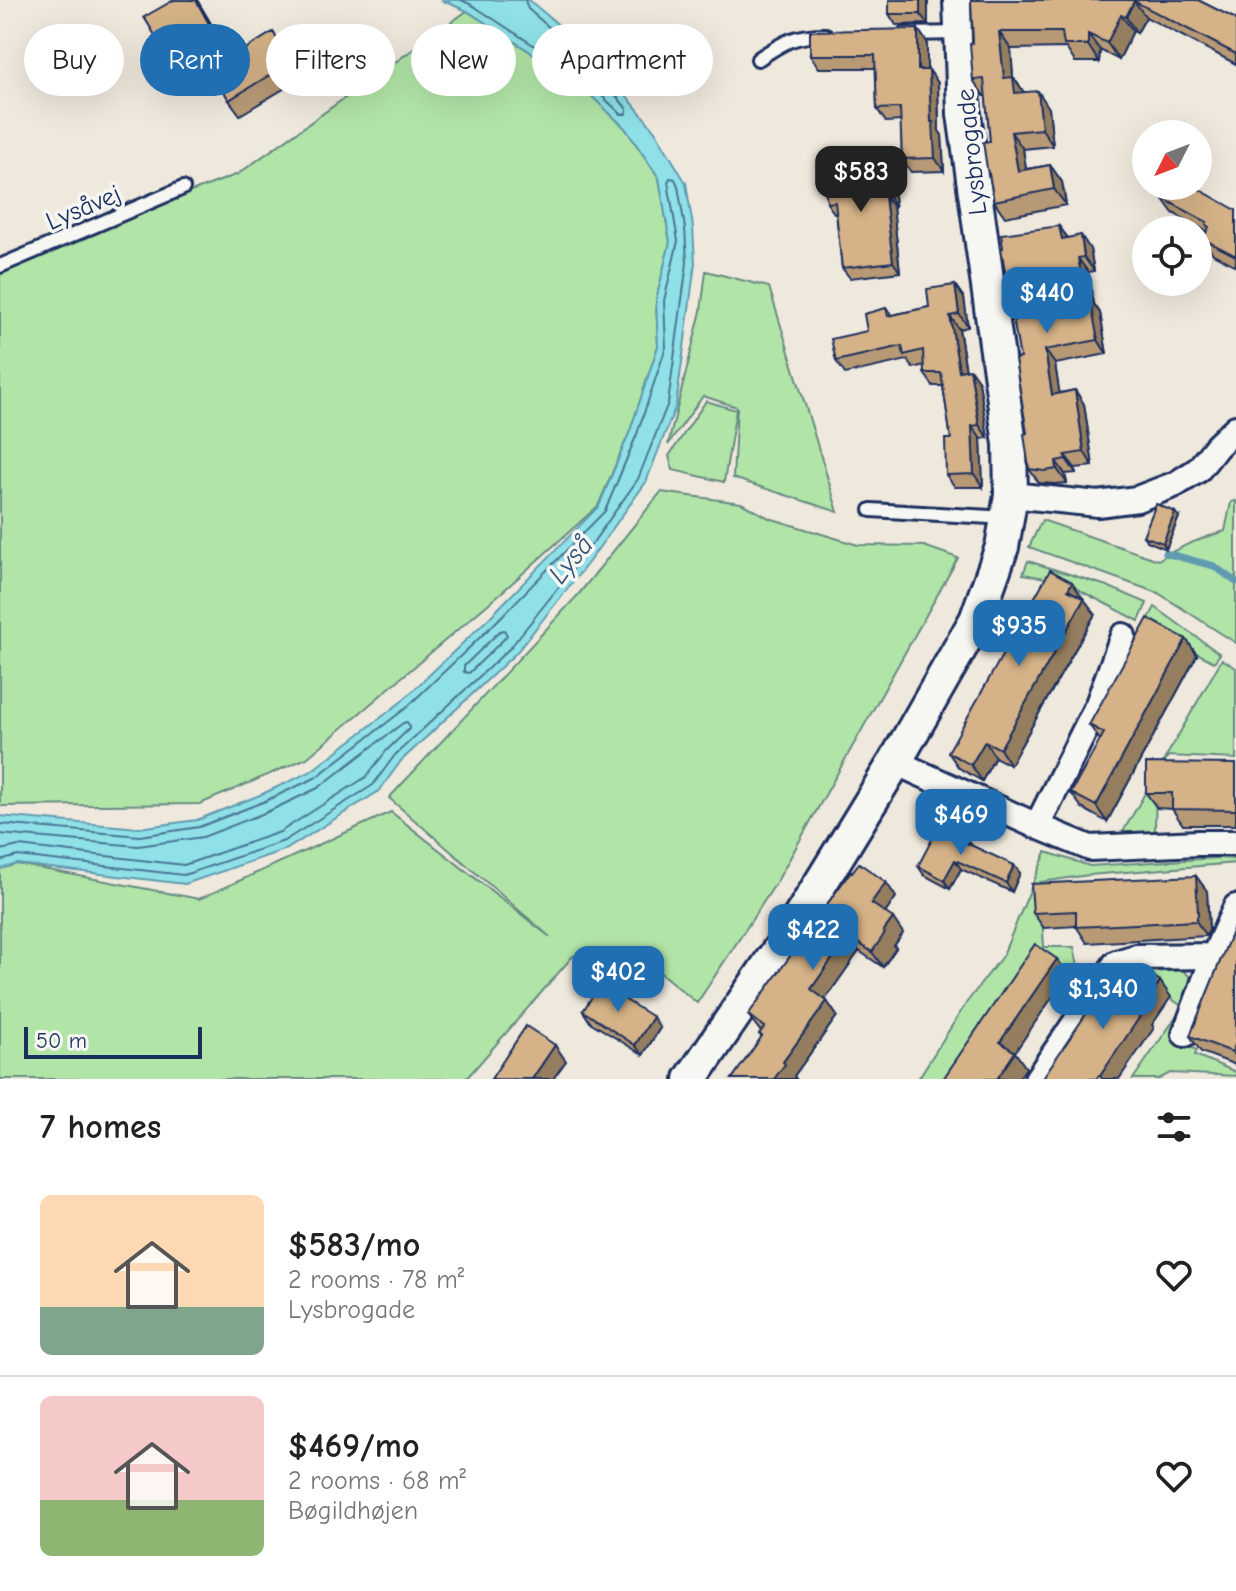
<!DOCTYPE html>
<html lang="en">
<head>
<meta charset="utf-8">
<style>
	:root { --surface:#fff; --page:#f6f6f6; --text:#222; --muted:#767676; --line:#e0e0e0; --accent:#1f6fb2 }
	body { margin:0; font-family:"Comic Neue",sans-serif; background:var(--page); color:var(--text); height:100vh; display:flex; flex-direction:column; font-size:30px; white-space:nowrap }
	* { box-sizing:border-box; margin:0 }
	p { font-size:26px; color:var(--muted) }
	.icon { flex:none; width:44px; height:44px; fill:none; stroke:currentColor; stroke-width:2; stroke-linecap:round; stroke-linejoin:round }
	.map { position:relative; height:1079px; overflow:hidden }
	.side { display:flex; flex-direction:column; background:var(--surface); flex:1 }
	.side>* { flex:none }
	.banner { position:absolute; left:24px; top:24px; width:800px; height:72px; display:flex; gap:16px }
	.needle { width:52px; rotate:228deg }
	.buttons { position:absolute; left:1132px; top:120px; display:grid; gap:16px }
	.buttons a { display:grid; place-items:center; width:80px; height:80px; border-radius:50%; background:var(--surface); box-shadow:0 8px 32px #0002; font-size:40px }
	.scale { position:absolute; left:24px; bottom:20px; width:178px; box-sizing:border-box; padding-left:8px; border:4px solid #1b2f5e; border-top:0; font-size:22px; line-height:28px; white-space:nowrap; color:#1b2f5e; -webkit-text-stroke:6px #f6f6f2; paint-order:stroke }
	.price { position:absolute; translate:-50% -68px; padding:0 18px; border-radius:16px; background:var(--accent); color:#fff; font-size:26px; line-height:52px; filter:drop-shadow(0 2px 4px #0008) }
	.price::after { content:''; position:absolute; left:50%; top:48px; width:24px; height:18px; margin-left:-12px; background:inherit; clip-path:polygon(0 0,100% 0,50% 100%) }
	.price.active { background:#222; color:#fff }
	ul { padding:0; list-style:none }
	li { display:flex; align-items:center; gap:24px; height:200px; padding:0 40px }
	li+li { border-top:2px solid var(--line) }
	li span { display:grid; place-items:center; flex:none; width:224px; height:160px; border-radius:12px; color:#555 }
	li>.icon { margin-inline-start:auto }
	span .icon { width:96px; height:96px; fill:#fffc; stroke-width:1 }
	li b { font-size:34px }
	h2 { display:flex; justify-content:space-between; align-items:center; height:96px; padding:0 40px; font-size:34px }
	.chip { padding:0 28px; border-radius:36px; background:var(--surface); box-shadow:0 8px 32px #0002; font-size:28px; line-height:72px }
	.chip.active { background:var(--accent); color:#fff }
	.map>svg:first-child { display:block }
</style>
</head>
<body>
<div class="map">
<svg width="1236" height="1079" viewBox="0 0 1236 1079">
	<rect width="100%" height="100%" fill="#efe8dd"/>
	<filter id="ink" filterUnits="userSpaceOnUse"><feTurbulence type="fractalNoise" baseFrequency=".0125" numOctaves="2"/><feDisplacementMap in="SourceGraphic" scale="16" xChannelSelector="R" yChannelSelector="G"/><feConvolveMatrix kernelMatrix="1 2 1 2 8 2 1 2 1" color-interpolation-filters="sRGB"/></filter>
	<g filter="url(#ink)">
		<path fill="#b1e5a7" stroke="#668a82" stroke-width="2" d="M467,11l110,71 48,46 34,50 11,64 -14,58 2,46 -28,85 -32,75 -96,86 -195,166 -107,46 -200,2v-541l238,-91z
			M706,271l63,16 69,225 -105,-34 4,-71 -34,-11 -35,49 33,-134z
			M706,401l30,9 -12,72 -51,-12 -4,-14z
			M661,492l80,11 28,15 89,27 66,1 34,12 -182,325 -79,120 -45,-37 -79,-10 -107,123h-466v-210l17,-5 182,35 192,-87 159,125 -161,-139 189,-203z
			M1236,501v142l-78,-50 -129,-46 13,-27 116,40c22,-14 43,-22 67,-29l6,-29z
			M1028,561l79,25 40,17 -8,18 -77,-40 -39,-7z
			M1155,607l65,47 -6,8 -69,-36z
			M1222,659l14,9v91l-68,-3 -12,23 -1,53 -35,5z
			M1046,852l44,14 127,-8 19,1v4l-147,12 -49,7 4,65h30l4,19 23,2 -15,17 -52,-38 -89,132h-27l49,-77 36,-47z
			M1183,970l7,7 -1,19 -16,43 24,11 -2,5 41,17v4l-66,-3 -11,6h-26l50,-72 -48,-34z"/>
		<path fill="#8fe1e7" stroke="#619ab0" stroke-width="2" d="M441,0h88l65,55 61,76 31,52 7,44 2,36 -12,92 -7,50 -30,77 -58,81 -72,90 -115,108 -22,30 -92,58 -102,35 -168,-20 -17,5v-53l139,12 58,-8 63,-25 50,-23 91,-70 88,-84 110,-112 31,-75 28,-85 -2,-46 14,-58 -11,-64 -34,-50 -48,-46 -110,-71z"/>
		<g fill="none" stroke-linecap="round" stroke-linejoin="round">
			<path stroke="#497695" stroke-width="2" d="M461,0l11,5 109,71 40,38h5l1,-5 -39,-48 -60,-52 -3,-9
				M504,630l3,5 -5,6 -33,32 -5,-1v-6l36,-35z
				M0,824l140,12 59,-9 64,-25 52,-24 91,-70 88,-84 111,-113 32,-77 29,-87 -2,-46 14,-60 -10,-59 2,-4 5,1 3,7 7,42 2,35 -19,140 -30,76 -56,79 -72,90 -115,107 -22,30 -89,56 -100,34 -166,-19 -18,5
				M0,834l138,12 65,-9 64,-25 51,-24 85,-65 4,-1 2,3v4l-22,21 -21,27 -86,55 -96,33 -165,-19 -19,4"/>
			<path stroke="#619ab0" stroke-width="7" d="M1165,553l49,13 22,16"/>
			<defs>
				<path id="lane" d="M904,34l57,-1
					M758,59c26,-17 35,-24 68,-24
					M0,266l183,-78
					M871,510l136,8"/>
				<path id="street" d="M1011,495l87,9 39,-5 39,-15 22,-14 19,-24 19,-18
					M895,762l142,64 53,22 108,-5h38
					M1037,826l61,-122 25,-68
					M1185,1034l29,-78 22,-49
					M1037,1079l79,-116 20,-6 78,-1"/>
				<path id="secondary" d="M691,1079l96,-141 108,-176 81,-142 26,-73 9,-52 -1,-51 -46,-330 -4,-114"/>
			</defs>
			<use href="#lane" stroke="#1b2f5e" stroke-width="18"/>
			<use href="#street" stroke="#1b2f5e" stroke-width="30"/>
			<use href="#secondary" stroke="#1b2f5e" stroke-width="38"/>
			<use href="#lane" stroke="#f6f6f2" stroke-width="12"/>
			<use href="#street" stroke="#f6f6f2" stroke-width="24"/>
			<use href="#secondary" stroke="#f6f6f2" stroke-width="32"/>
		</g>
		<path fill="#b79974" stroke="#1b2f5e" stroke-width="2" d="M197,0l20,34 -46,27 -7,-11z
			M928,0v24l-32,1 -7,-11z
			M971,0h227l38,19v45l-90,-47 -9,16 -4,-2 -14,29 -19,-10 -1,12h-24l-9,-14 -55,1 2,28 11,15 25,16 4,38 -30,3 3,20 24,-4 12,17 4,23 -61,12 -11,-16 -4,-23 -2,-3 2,-34 -4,-45h-2l-11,-16z
			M927,42v28h2l9,13 1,48 3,4 2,36 -33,1 -9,-13 -1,-38 -15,1 -9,-13 -1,-41h-57l-9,-13z
			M284,48l18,30 -62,37 -11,-15z
			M884,162l8,10 3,35h-2l7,65 -50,6 -8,-10 -6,-55h-2l-7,-10 24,-31z
			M1162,198l74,12v56l-23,-12 -10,-15 3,-8 -33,-18z
			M1059,226l9,12 22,11 4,22 -6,1 6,32 6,9 7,41 -52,10 4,29 16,-3 9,14 9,62 -18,2 1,5 -11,1 2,9 -12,1 -16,-1 -10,-14 -2,-36z
			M955,285l9,13 4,29 -9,2 7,41 13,12 9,56 -7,1 2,48h-28l-9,-12 5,-36 -8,-53h-10l-9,-13v-8l-11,3 -6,-8 -62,14 -9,-13 31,-30 19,-23 6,7 37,-8z
			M1179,517l-13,32 -19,-8 -4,-5z
			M1083,598l12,16 -85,151 -15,-8 -13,24 -23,-13 -11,-16z
			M1186,639l11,16 -90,167 -25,-14 -11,-15 29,-53 -11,-15z
			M1236,764v61h-53l-11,-16 -15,-1 -11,-15z
			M966,838l5,7 49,28 -8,19 -51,-23 -11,20 -26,-14 -6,-9z
			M1196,876l11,15 2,39 -3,6 -119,7 -11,-17 -32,2 -11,-15z
			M896,897l-11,16 18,20 -9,13 2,2 -13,19 -24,-16 -34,48 12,17 -43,60 2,3h-64l30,-42 -3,-3 2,-2 -13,-17z
			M1236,922v143l-35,-13 -11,-16z
			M583,1011l77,17 -17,27 -53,-33z"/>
		<path fill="#957d5e" stroke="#1b2f5e" stroke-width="2" d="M196,0h1l20,34 -8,-10z
			M920,0h8v24l-8,-10z
			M1134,1l12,16 -9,16 -11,-16z
			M1121,15l12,16 -14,29 -12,-17z
			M918,29l9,13v41l-9,-13z
			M273,32l11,16 18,30 -11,-16z
			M999,32l12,17 2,28 12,16 1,17 -22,-32z
			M1088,34l12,16 -1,12 -11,-17z
			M929,70l9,13 1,48 3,4 2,36 -9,-13 -4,-36z
			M1038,91l11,17 4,38 -11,-17z
			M1011,132l12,17 6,38 -11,-16z
			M884,162l8,10 3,35 -7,-11z
			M1050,165l12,17 4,23 -12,-16z
			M885,197l8,10 7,65 -7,-10z
			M1059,226l10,14 -7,-1z
			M1081,235l9,14 4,22 -10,-14z
			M1078,258l10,14 6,32 6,9 7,41 -9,-14 -12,-40z
			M955,285l9,13 4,29 -9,-13z
			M950,316l9,13 9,55 -9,-13z
			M1045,350l10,14 7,44 -10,-13z
			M970,369l9,13 9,56 -9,-13z
			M1075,390l9,14 9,62 -9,-14z
			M972,426l9,13 2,48 -9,-13z
			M1065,455l10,13 1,5 -10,-14z
			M1056,461l9,13 2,9 -10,-14z
			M1175,512l4,5 -13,32 -3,-6z
			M1072,582l11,16 -15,-8z
			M1084,599l11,15 -85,151 -10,-16z
			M1186,639l11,16 -90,167 -11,-16z
			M985,741l10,16 -13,24 -11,-16z
			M955,860l6,9 -11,20 -6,-9z
			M1014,865l6,8 -8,19 -6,-9z
			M1196,876l11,15 2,39 -3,6 -10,-15z
			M886,882l10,15 -14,21 -11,-15z
			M893,918l10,15 -9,13 2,2 -13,19 -11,-15 11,-20z
			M848,936l11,15 -37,53 -11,-15z
			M1057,959l11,15 -57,84 -11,-16z
			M1160,981l11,16 -19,28 2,3 -35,51h-17l-2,-3z
			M827,1001l10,15 -43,60 2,3h-22l9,-17z
			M653,1017l7,11 -17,27 -8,-10z
			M1236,1043v15l-4,-6z
			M555,1045l11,16 -13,18h-21z
			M1015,1052l11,16 -8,11h-21z"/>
		<path fill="#d5b287" stroke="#1b2f5e" stroke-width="2" d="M174,0h22l13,24 -45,26 -20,-33z
			M889,0h31v14h-31z
			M971,0h227l38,19v35l-102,-53 -8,16 -5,-2 -14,28 -19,-9v11h-24l-2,-13h-63l5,46 9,-1 2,16 23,-2 4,38 -31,3 7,39 32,-6 4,24 -60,12 -5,-27 -1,1 -5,-33 7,-1 -6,-62 -11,1 -3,-36 3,-1z
			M918,29v41h11l2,52h2l2,36 -33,1 -2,-51 -23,1 -2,-54h-65v-24z
			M273,32l18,30 -62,38 -18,-30z
			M884,162l4,34 -3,1 8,65 -51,6 -7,-66 -8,1 -4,-29 28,-2v-7z
			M1168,186h25l43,24v46l-33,-17 6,-12 -3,-2 1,-3 -45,-24z
			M1059,226l3,13 19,-4 3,22 -6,1 8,42 4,-1 8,41 -53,10 7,45 23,-5 9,62 -19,3 1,4 -10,2 1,8 -12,2 -16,-2 -5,-35 3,-1 -12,-74 5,-1 -19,-110h2l-2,-14z
			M955,285l4,29 -9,2 9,55 11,-2 9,56 -7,1 2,48 -28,1 -1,-36h6l-10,-66h-17l-1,-23 -19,5 -2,-9 -66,15 -5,-22 36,-8 -3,-17 22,-6 2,8 41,-9 -2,-18z
			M1156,504l19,8 -12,31 -20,-7z
			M1050,570l22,12 -4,8 16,9 -84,150 -15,-8 -14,24 -23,-13z
			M1148,618l38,21 -90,167 -25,-13 33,-60 -15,-8z
			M1146,763l90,1v46l-64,-1v-16h-26z
			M940,824l26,14 -2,4 50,23 -8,18 -51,-23 -11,20 -26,-14z
			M859,863l27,19 -15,21 22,15 -10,14 2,1 -13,19 -24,-16 -37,53 16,12 -44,61 2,2 -11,15h-42l30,-43 -3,-2 6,-7 -17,-12 103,-144 1,1z
			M1196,876l2,38 -2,7 -120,6v-16l-43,2 -2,-29z
			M1236,922v121l-4,9 -42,-16z
			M1035,944l22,15 -57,83 15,10 -18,27h-54z
			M1139,967l21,14 -20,30 3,1 -43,64 -1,-1 -3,4h-54l59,-87 15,10z
			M600,984l53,33 -18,28 -52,-34z
			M526,1026l29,19 -23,34h-41z"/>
	</g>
	<g text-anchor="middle" stroke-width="7" stroke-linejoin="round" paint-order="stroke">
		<g font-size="26" fill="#1b2f5e" stroke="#f6f6f2">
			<text transform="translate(971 152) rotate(-96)" y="9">Lysbrogade</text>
			<text transform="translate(83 207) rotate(-23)" y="9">Lysåvej</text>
		</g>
		<g font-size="28" font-style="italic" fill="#325379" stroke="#f6f6f2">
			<text transform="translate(570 559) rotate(-51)" y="10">Lyså</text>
		</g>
	</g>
</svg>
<div class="buttons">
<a><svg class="needle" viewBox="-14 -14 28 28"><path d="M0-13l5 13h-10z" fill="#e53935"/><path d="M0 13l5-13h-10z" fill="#767676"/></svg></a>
<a><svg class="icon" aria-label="locate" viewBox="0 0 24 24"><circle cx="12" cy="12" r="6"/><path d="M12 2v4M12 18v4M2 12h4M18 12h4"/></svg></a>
</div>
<div class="scale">50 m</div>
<b class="price active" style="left:861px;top:214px">$583</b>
<b class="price" style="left:1047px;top:335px">$440</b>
<b class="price" style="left:1019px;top:668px">$935</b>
<b class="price" style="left:961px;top:857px">$469</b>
<b class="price" style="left:813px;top:972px">$422</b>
<b class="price" style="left:618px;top:1014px">$402</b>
<b class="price" style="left:1103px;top:1031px">$1,340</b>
<div class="banner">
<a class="chip">Buy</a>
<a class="chip active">Rent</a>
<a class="chip">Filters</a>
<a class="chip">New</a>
<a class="chip">Apartment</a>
</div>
</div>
<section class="side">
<h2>7 homes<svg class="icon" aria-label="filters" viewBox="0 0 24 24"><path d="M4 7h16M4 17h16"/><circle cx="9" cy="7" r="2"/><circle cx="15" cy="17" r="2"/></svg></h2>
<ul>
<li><span style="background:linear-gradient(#ffd9b3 70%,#7fa58c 0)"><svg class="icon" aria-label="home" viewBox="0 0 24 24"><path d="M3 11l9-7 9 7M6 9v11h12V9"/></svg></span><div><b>$583/mo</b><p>2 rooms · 78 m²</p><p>Lysbrogade</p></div><svg class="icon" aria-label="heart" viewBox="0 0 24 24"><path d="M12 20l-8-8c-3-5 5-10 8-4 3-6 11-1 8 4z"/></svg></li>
<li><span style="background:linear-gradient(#f6c9c9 65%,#8fb573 0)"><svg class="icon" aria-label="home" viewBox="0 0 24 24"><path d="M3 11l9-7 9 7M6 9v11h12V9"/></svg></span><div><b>$469/mo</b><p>2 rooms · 68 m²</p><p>Bøgildhøjen</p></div><svg class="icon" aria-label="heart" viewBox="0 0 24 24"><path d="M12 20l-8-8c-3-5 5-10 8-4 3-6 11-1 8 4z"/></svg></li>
</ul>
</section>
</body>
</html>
